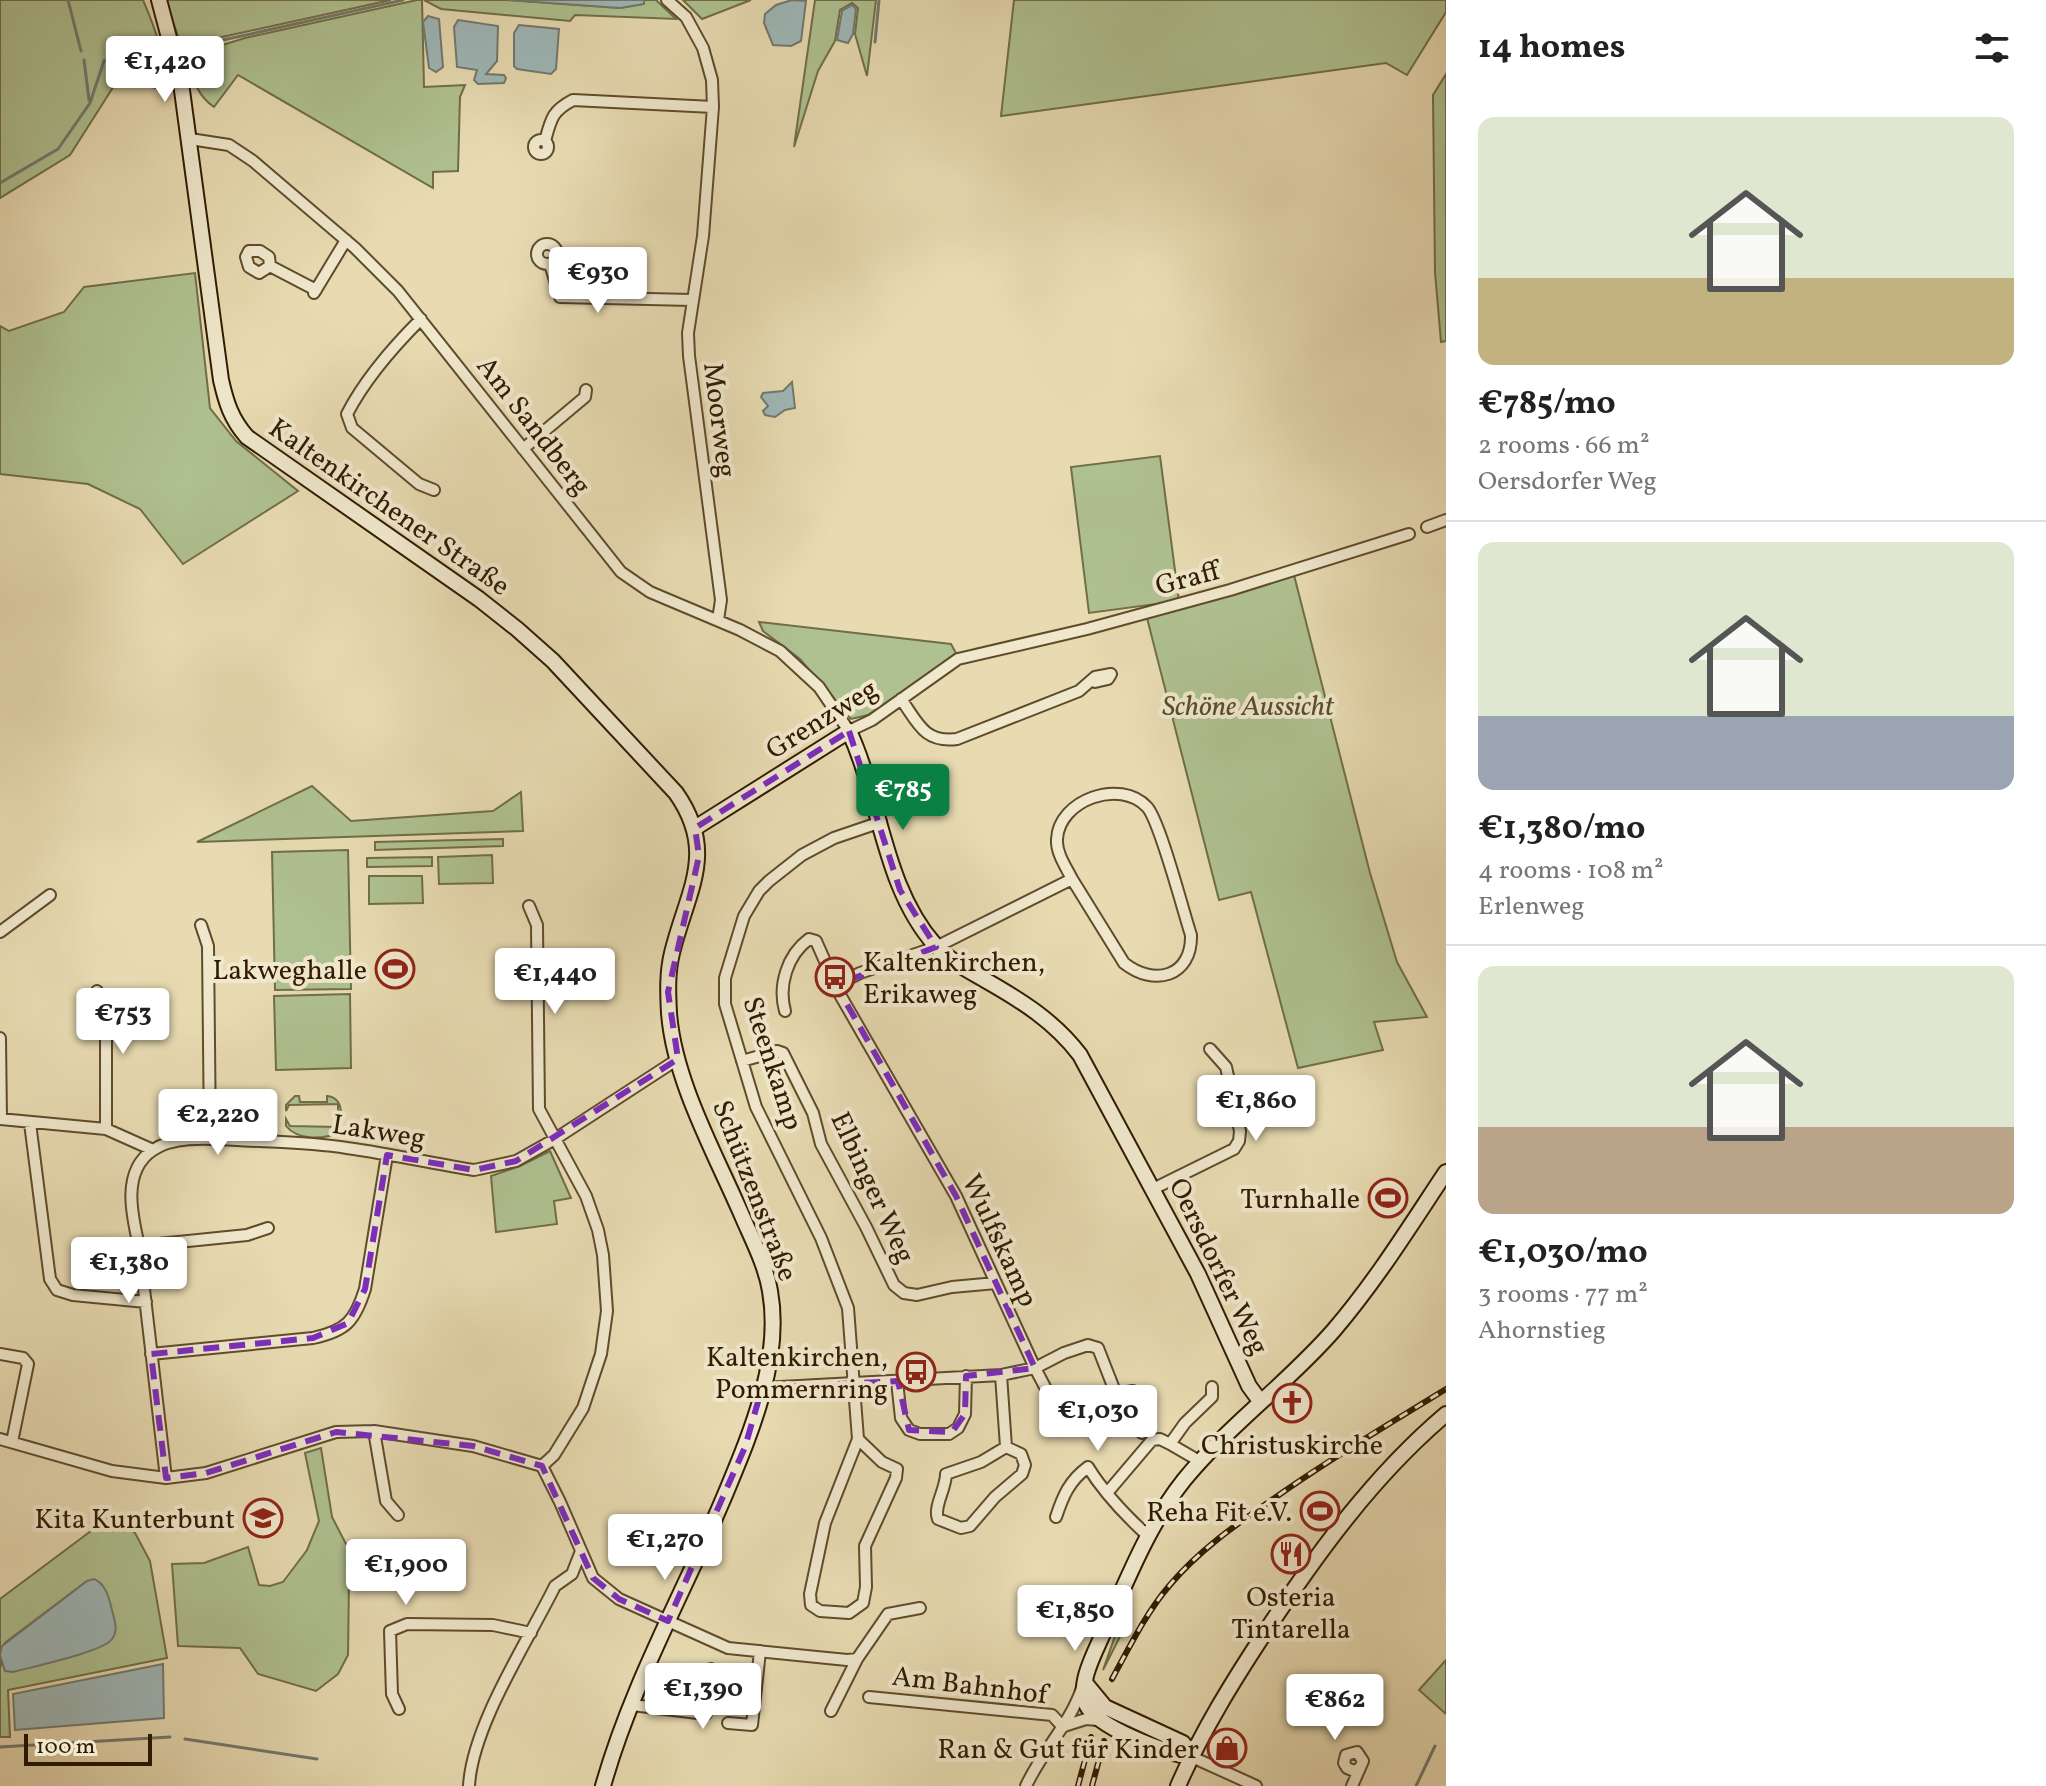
<!DOCTYPE html>
<html lang="en">
<head>
<meta charset="utf-8">
<style>
	:root { --surface:#fff; --page:#f2f2f2; --text:#222; --muted:#767676; --line:#e0e0e0; --accent:#0b8043 }
	body { margin:0; font-family:Vollkorn,serif; background:var(--page); color:var(--text); height:100vh; display:flex; flex-direction:column; font-size:30px; white-space:nowrap }
	* { box-sizing:border-box; margin:0 }
	p { font-size:26px; color:var(--muted) }
	.icon { flex:none; width:44px; height:44px; fill:none; stroke:currentColor; stroke-width:2; stroke-linecap:round; stroke-linejoin:round }
	.map { position:relative; flex:1; overflow:hidden }
	.details { display:flex; flex-direction:column; background:var(--surface); width:600px }
	.details>* { flex:none }
	.scale { position:absolute; left:24px; bottom:20px; width:128px; box-sizing:border-box; padding-left:8px; border:4px solid #311b00; border-top:0; font-size:22px; line-height:28px; white-space:nowrap; color:#311b00; -webkit-text-stroke:6px #f0e8cd; paint-order:stroke }
	.price { position:absolute; translate:-50% -68px; padding:0 18px; border-radius:8px; background:#fff; color:#222; font-size:26px; line-height:52px; filter:drop-shadow(0 2px 4px #0008) }
	.price::after { content:''; position:absolute; left:50%; top:48px; width:24px; height:18px; margin-left:-12px; background:inherit; clip-path:polygon(0 0,100% 0,50% 100%) }
	.price.active { background:var(--accent); color:#fff }
	ul { padding:0; list-style:none }
	li { display:grid; align-content:center; gap:16px; height:424px; padding:0 32px }
	li+li { border-top:2px solid var(--line) }
	li span { display:grid; place-items:center; height:248px; border-radius:16px; color:#555 }
	li>.icon { margin-inline-start:auto }
	span .icon { width:144px; height:144px; fill:#fffc; stroke-width:1 }
	li b { font-size:34px }
	h2 { display:flex; justify-content:space-between; align-items:center; height:96px; padding:0 32px; font-size:34px }
	main { display:flex; flex:1; min-height:0 }
	.map>svg:first-child { display:block }
</style>
</head>
<body>
<main>
<div class="map">
<svg width="1446" height="1786" viewBox="0 0 1446 1786">
	<rect width="100%" height="100%" fill="#e8dbb2"/>
	<filter id="stains"><feTurbulence type="fractalNoise" baseFrequency=".0025" numOctaves="4"/><feColorMatrix values="0 0 0 0 .2 0 0 0 0 .09 0 0 0 0 .02 0 0 0 .5 -.17"/></filter>
	<radialGradient id="worn" r=".72"><stop offset=".6" stop-color="#630" stop-opacity="0"/><stop offset="1" stop-color="#630" stop-opacity=".3"/></radialGradient>
	<path fill="#afc191" stroke="#706e48" stroke-width="2" d="M0,0h143c13,30 23,60 27,92l-51,-14 -49,77 -70,43z
		M166,0h225l-210,46z
		M417,0h5l2,87 41,-2 -5,12 -2,74 -25,1v16l-195,-113 -24,32c-19,-13 -21,-30 -27,-51l58,-18z
		M424,0h83l113,8 24,-4v-4h12l20,19 -101,-4 -5,6 -129,-12z
		M683,0h68l-49,19z
		M815,0h61l-9,76 -12,-42 3,-26 -6,-5 -12,7 -5,31 -17,30 -24,76z
		M1014,0h432v12l-39,63 -21,-12 -385,53z
		M1446,74v267l-5,1 -6,-70 -2,-177z
		M195,273l15,135 26,33 62,50 -115,73 -43,-55 -52,-25 -88,-10v-148l9,5 55,-19 20,-25z
		M1160,456l19,145 -90,12 -18,-146z
		M1294,575l76,298 27,89 30,55 -53,5 9,28 -85,18 -47,-176 -32,8 -72,-282z
		M759,622l192,22 6,11 -89,60 -17,4 -51,-60 -37,-28z
		M312,786l39,35 142,-10 28,-19 2,39 -326,11z
		M503,839v7l-128,4v-8z
		M348,850l3,139 -76,1 -3,-138z
		M492,855l1,28 -54,1 -1,-27z
		M432,857v9l-65,1v-9z
		M369,876h53l1,27 -54,1z
		M350,994l1,74 -75,2 -2,-74z
		M295,1096h4l1,6h27v-6c9,1 13,6 14,15h-3v-7l-49,1 -3,6v-6z
		M286,1119l4,7 48,1v-8l2,14c-17,6 -42,8 -54,-7z
		M550,1151l21,47 -17,3 3,23 -61,8 -5,-56 29,-10z
		M321,1448l11,69 14,27 21,7 5,13 -23,18 -1,73 -10,19 -22,17 -58,-17 -18,-26 -62,-2 -6,-82 32,-1 44,-16 11,38 11,1 13,-4 24,-32 12,-29 -14,-68z
		M111,1516l24,17 15,28 17,97 -159,32 2,47h-10v-82l2,10 85,-84 -81,61 -6,8v-51z
		M1125,1608l4,11 -26,51z
		M1446,1660v54l-27,-24z"/>
	<path fill="#9eb8b9" stroke="#72796f" stroke-width="2" d="M507,0h137v4l-24,4z
		M792,0l14,1 -5,40 -10,5 -18,-1 -9,-22 1,-9 11,-9z
		M852,5l4,4 -3,25 -5,9 -11,-3 5,-29z
		M428,16l11,3 4,48 -7,5 -7,-4 -6,-46z
		M458,20l40,6 -1,35 -11,13 18,1 2,3 -2,5 -26,1 -4,-4 3,-10 -20,-3 -3,-40z
		M519,25l40,4 -3,40 -5,5 -34,-5 -3,-3v-33z
		M792,382l3,26 -10,2 -10,7 -10,-2 -2,-4 5,-5 -7,-9 2,-4 20,-2z
		M94,1579c12,5 15,19 18,31 2,9 7,20 0,29 -9,13 -81,28 -99,33l-8,-1 -5,-16 2,-9 85,-65z
		M163,1664l1,54 -149,12 -2,-36z"/>
	<g fill="none" stroke-linecap="round" stroke-linejoin="round">
		<path stroke="#72796f" stroke-width="3" d="M68,0l13,51
			M875,42l4,-42
			M177,54l46,-14 180,-40
			M84,60l5,40
			M0,183l58,-34 32,-46 14,-42c21,-8 44,2 66,-5
			M185,1739l132,20
			M0,1747l170,-10
			M1416,1786l19,-40"/>
		<defs>
			<path id="street" d="M667,0l19,17 17,31 9,32 1,27 -10,129 -15,97 1,23 32,244 -3,20
				M190,139l39,6 24,16 102,87 43,43 223,281 29,20 90,38 40,21 39,36 30,44 23,-11 86,-61 129,-30 143,-39 179,-56
				M534 147a7 7 0 1 1 14 0a7 7 0 1 1-14 0Z
				M545,141c6,-22 7,-30 28,-41l140,7
				M537 254a10 10 0 1 1 20 0a10 10 0 1 1-20 0Z
				M550,264l10,33 132,3
				M270,266l-11,7 -10,-6 -3,-10 3,-6h11l9,6 1,9 46,24
				M314,293l32,-53
				M421,319c-28,28 -56,60 -74,95l5,14 67,56 15,6
				M523,449l62,-52 1,-7
				M1427,527l19,-7
				M901,699c17,24 23,44 56,40l122,-48 16,-14 16,-3 -3,5 -13,3 -2,-2
				M529,906l8,19 2,184 47,87 12,34 5,25 4,56 -6,43 -18,54 -29,47 -12,11
				M201,925l7,21 2,193
				M0,932l50,-37
				M97,991l9,24v114
				M785,1011c-7,-25 2,-56 24,-72l7,2 23,52
				M0,1038l1,81
				M742,1061l35,-10 6,2 30,60 8,31 45,83 28,58 10,8 13,2 35,-8 44,-4
				M0,1119l106,10 47,21
				M30,1123l20,156 7,11 16,5 73,7
				M1153,1189l81,-40 5,-8 1,-10 -14,-64 -16,-18
				M139,1246l108,-11 21,-7
				M1088,1345l10,3 18,46 -60,14 -21,-40 29,-15z
				M0,1354l23,4 5,6 -16,78
				M151,1354l162,-16c33,-7 42,-17 52,-49l22,-134
				M1001,1375l5,72 -25,15 -35,12c0,15 -13,33 -8,45l23,9 9,-2 25,-29 27,-23 3,-9 -4,-11 -15,-7
				M897,1381l4,37 8,12 11,4h29l9,-6 7,-14 1,-38
				M762,1388l239,-13 34,-7 -79,-172 -117,-203 5,-12 16,-8 76,-26 136,-68c-6,-12 -16,-26 -15,-40 2,-39 63,-61 90,-32 13,14 36,104 44,128 1,42 -37,52 -67,28l-52,-84
				M1116,1394l17,-3 7,6 2,36
				M374,1431l12,70 12,14
				M0,1439l112,32 54,7 40,-5 130,-41 38,-1 99,15 69,20 18,36 33,76 26,21 109,49 119,12 10,-1 31,-45 32,-6
				M858,1439l-33,84 -15,71 1,11 9,6 29,2 14,-10 3,-16 -1,-41 31,-68 1,-9 -15,-7 -24,-23 -10,-131 -27,-70 -65,-131 -31,-103v-26l19,-62 15,-25 10,-10 33,-26 32,-17 47,-16
				M1201,1462l-31,-18 15,-21 27,-26v-10
				M166,1478l-27,-232c-7,-30 -18,-75 14,-96 22,-15 59,-11 84,-10 37,2 74,2 110,8 43,6 85,15 127,22l42,-9 39,-22 123,-80
				M1107,1493l45,-53 8,-1 10,5
				M1056,1517c7,-21 13,-36 32,-50 16,26 37,48 60,69
				M869,1697l183,18 11,12
				M632,1705l74,9 5,-45
				M399,1709l-7,-15 -2,-63 17,-7 86,1 38,8
				M831,1711l26,-52
				M728,1723l24,2 8,-74
				M1064,1726l22,-7 12,1
				M1192,1757l64,29
				M469,1786c3,-60 59,-145 86,-200l17,-12 9,-23
				M1026,1786c17,-37 43,-60 56,-98
				M1352,1786l11,-25 -6,-9 -11,3 -2,8 3,5 7,3 6,-3"/>
			<path id="secondary" d="M159,0l22,83 40,297c5,22 10,39 26,57l232,162 38,30 36,32 123,132c42,60 11,98 -4,160 -5,20 -4,41 -3,60 5,68 47,142 74,205 10,23 23,48 27,73 12,67 -18,139 -43,199 -41,99 -95,193 -124,296
				M695,828l154,-97c32,69 34,155 86,214 13,15 33,25 50,35 37,21 69,41 95,75l118,219 51,112 11,15
				M1086,1684l19,23 78,36 9,14
				M1192,1757c-26,-4 -95,-29 -106,-53 -9,-22 11,-55 19,-75 23,-51 44,-105 79,-149 45,-55 104,-97 150,-150 42,-49 76,-104 112,-158
				M1178,1786c24,-55 55,-105 88,-155 52,-79 108,-156 180,-217"/>
		</defs>
		<use href="#street" stroke="#5f4b2c" stroke-width="14"/>
		<use href="#secondary" stroke="#311b00" stroke-width="18"/>
		<use href="#street" stroke="#f0e8cd" stroke-width="10"/>
		<use href="#secondary" stroke="#f0e8cd" stroke-width="14"/>
		<defs>
			<path id="rail" d="M1112,1679c17,-31 34,-66 57,-93 31,-37 68,-62 107,-89 55,-39 113,-73 170,-108
				M1078,1786l13,-49
				M1092,1786l12,-45"/>
		</defs>
		<use href="#rail" stroke="#311b00" stroke-width="6"/>
		<use href="#rail" stroke="#f0e8cd" stroke-width="3" stroke-dasharray="9" stroke-linecap="butt"/>
	</g>
	<path fill="none" stroke="#7b2cbf" stroke-width="6" stroke-dasharray="16 10" stroke-linejoin="round" d="M849,731l51,159 36,57 -100,38 120,211 79,172 -69,8 -1,38 -13,18 -43,-2 -11,-49 -136,7 -17,59 -77,174 -49,-22 -26,-21 -51,-112 -69,-20 -137,-14 -130,41 -40,5 -15,-124 162,-16 35,-15 17,-34 22,-134 87,15 42,-9 162,-102 -10,-67 31,-136 -4,-28z"/>
	<defs>
		<symbol id="stadium-ring" viewBox="-11 -11 22 22"><circle r="9.5" fill="#f0e8cd" stroke="#8f2418" stroke-width="1.5"/><path d="M0-5a6.5 5 0 1 0 0 10a6.5 5 0 1 0 0-10ZM-3.5-1.8h7v3.6h-7Z" fill="#8f2418"/></symbol>
		<symbol id="bus-ring" viewBox="-11 -11 22 22"><circle r="9.5" fill="#f0e8cd" stroke="#8f2418" stroke-width="1.5"/><path d="M-5-6H5V4H4V6H2V4H-2V6H-4V4H-5ZM-3.5-4V0h7V-4ZM-3.5 1.2v1.5H-2V1.2ZM2 1.2v1.5H3.5V1.2Z" fill="#8f2418"/></symbol>
		<symbol id="church-ring" viewBox="-11 -11 22 22"><circle r="9.5" fill="#f0e8cd" stroke="#8f2418" stroke-width="1.5"/><path d="M-1.2-6h2.4v3.5h3.3v2.4h-3.3V6h-2.4V-.1h-3.3v-2.4h3.3Z" fill="#8f2418"/></symbol>
		<symbol id="school-ring" viewBox="-11 -11 22 22"><circle r="9.5" fill="#f0e8cd" stroke="#8f2418" stroke-width="1.5"/><path d="M0-5L7-2L0 1L-7-2ZM-4 1L0 2.5L4 1V4Q0 6-4 4Z" fill="#8f2418"/></symbol>
		<symbol id="restaurant-ring" viewBox="-11 -11 22 22"><circle r="9.5" fill="#f0e8cd" stroke="#8f2418" stroke-width="1.5"/><path d="M-5-6h1v4h1v-4h1v4h1v-4h1v5L-1.5 .5V6h-2V.5L-5-1ZM5-6V6H3V1.5H1.5Q1.5-4 5-6Z" fill="#8f2418"/></symbol>
		<symbol id="shop-ring" viewBox="-11 -11 22 22"><circle r="9.5" fill="#f0e8cd" stroke="#8f2418" stroke-width="1.5"/><path d="M-5-2.5h2.3a2.7 3.5 0 0 1 5.4 0H5L5.5 6h-11ZM-1.5-2.5h3a1.5 2.3 0 0 0-3 0Z" fill="#8f2418"/></symbol>
	</defs>
	<g fill-rule="evenodd">
		<use href="#stadium-ring" x="373" y="947" width="44" height="44"/>
		<use href="#bus-ring" x="813" y="955" width="44" height="44"/>
		<use href="#stadium-ring" x="1366" y="1176" width="44" height="44"/>
		<use href="#bus-ring" x="894" y="1350" width="44" height="44"/>
		<use href="#church-ring" x="1270" y="1381" width="44" height="44"/>
		<use href="#stadium-ring" x="1298" y="1489" width="44" height="44"/>
		<use href="#school-ring" x="241" y="1496" width="44" height="44"/>
		<use href="#restaurant-ring" x="1269" y="1532" width="44" height="44"/>
		<use href="#shop-ring" x="1205" y="1726" width="44" height="44"/>
	</g>
	<g text-anchor="middle" stroke-width="8" stroke-linejoin="round" paint-order="stroke">
		<g font-size="28" fill="#311b00" stroke="#f0e8cd">
			<text transform="translate(721 420) rotate(83)" y="10">Moorweg</text>
			<text transform="translate(535 425) rotate(52)" y="10">Am Sandberg</text>
			<text transform="translate(390 506) rotate(35)" y="10">Kaltenkirchener Straße</text>
			<text transform="translate(1187 577) rotate(-15)" y="10">Graff</text>
			<text transform="translate(821 718) rotate(-32)" y="10">Grenzweg</text>
			<text transform="translate(774 1063) rotate(72)" y="10">Steenkamp</text>
			<text transform="translate(379 1130) rotate(9)" y="10">Lakweg</text>
			<text transform="translate(874 1187) rotate(65)" y="10">Elbinger Weg</text>
			<text transform="translate(756 1190) rotate(69)" y="10">Schützenstraße</text>
			<text transform="translate(1001 1240) rotate(65)" y="10">Wulfskamp</text>
			<text transform="translate(1220 1266) rotate(64)" y="10">Oersdorfer Weg</text>
			<text transform="translate(970 1684) rotate(7)" y="10">Am Bahnhof</text>
		</g>
		<g font-size="28" font-style="italic" fill="#574d2c" stroke="#f0e8cd">
			<text x="1248" y="715">Schöne Aussicht</text>
		</g>
		<g font-size="28" fill="#311b00" stroke="#f0e8cd" text-anchor="end">
			<text x="863" y="971" text-anchor="start">Kaltenkirchen,<tspan x="863" dy="32">Erikaweg</tspan></text>
			<text x="367" y="979">Lakweghalle</text>
			<text x="1360" y="1208">Turnhalle</text>
			<text x="888" y="1366">Kaltenkirchen,<tspan x="888" dy="32">Pommernring</tspan></text>
			<text x="1292" y="1454" text-anchor="middle">Christuskirche</text>
			<text x="1292" y="1521">Reha Fit e.V.</text>
			<text x="235" y="1528">Kita Kunterbunt</text>
			<text x="1291" y="1606" text-anchor="middle">Osteria<tspan x="1291" dy="32">Tintarella</tspan></text>
			<text x="1199" y="1758">Ran &amp; Gut für Kinder</text>
		</g>
	</g>
	<rect width="100%" height="100%" filter="url(#stains)"/>
	<rect width="100%" height="100%" fill="url(#worn)"/>
</svg>
<div class="scale">100 m</div>
<b class="price" style="left:165px;top:104px">€1,420</b>
<b class="price" style="left:598px;top:315px">€930</b>
<b class="price active" style="left:903px;top:832px">€785</b>
<b class="price" style="left:555px;top:1016px">€1,440</b>
<b class="price" style="left:123px;top:1056px">€753</b>
<b class="price" style="left:1256px;top:1143px">€1,860</b>
<b class="price" style="left:218px;top:1157px">€2,220</b>
<b class="price" style="left:129px;top:1305px">€1,380</b>
<b class="price" style="left:1098px;top:1453px">€1,030</b>
<b class="price" style="left:665px;top:1582px">€1,270</b>
<b class="price" style="left:406px;top:1607px">€1,900</b>
<b class="price" style="left:1075px;top:1653px">€1,850</b>
<b class="price" style="left:703px;top:1731px">€1,390</b>
<b class="price" style="left:1335px;top:1742px">€862</b>
</div>
<section class="details">
<h2>14 homes<svg class="icon" aria-label="filters" viewBox="0 0 24 24"><path d="M4 7h16M4 17h16"/><circle cx="9" cy="7" r="2"/><circle cx="15" cy="17" r="2"/></svg></h2>
<ul>
<li><span style="background:linear-gradient(#dfe7d0 65%,#c2b280 0)"><svg class="icon" aria-label="home" viewBox="0 0 24 24"><path d="M3 11l9-7 9 7M6 9v11h12V9"/></svg></span><div><b>€785/mo</b><p>2 rooms · 66 m²</p><p>Oersdorfer Weg</p></div></li>
<li><span style="background:linear-gradient(#dfe7d0 70%,#9aa5b1 0)"><svg class="icon" aria-label="home" viewBox="0 0 24 24"><path d="M3 11l9-7 9 7M6 9v11h12V9"/></svg></span><div><b>€1,380/mo</b><p>4 rooms · 108 m²</p><p>Erlenweg</p></div></li>
<li><span style="background:linear-gradient(#dfe7d0 65%,#b9a48a 0)"><svg class="icon" aria-label="home" viewBox="0 0 24 24"><path d="M3 11l9-7 9 7M6 9v11h12V9"/></svg></span><div><b>€1,030/mo</b><p>3 rooms · 77 m²</p><p>Ahornstieg</p></div></li>
</ul>
</section>
</main>
</body>
</html>
